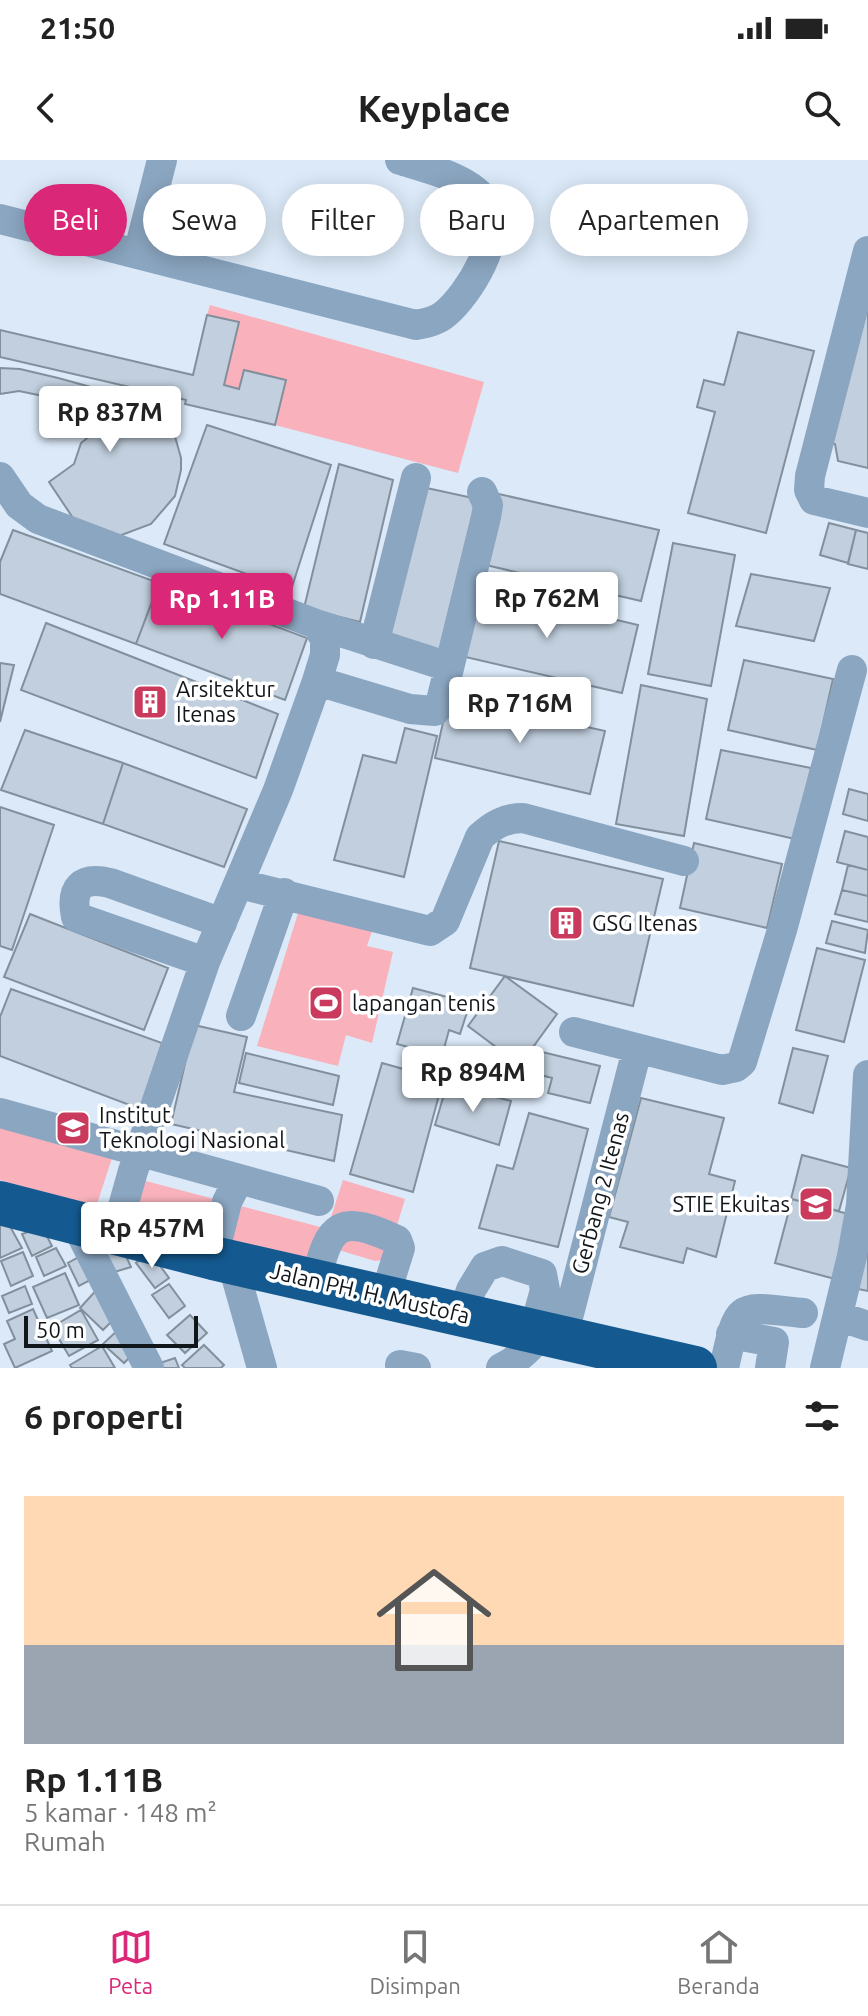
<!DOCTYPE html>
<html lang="id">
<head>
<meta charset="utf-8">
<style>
	:root { --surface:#fff; --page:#f6f6f6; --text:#222; --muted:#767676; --line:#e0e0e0; --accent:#db2777 }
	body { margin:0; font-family:Ubuntu,sans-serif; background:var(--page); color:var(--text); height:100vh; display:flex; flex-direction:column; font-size:30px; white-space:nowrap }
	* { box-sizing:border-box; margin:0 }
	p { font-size:26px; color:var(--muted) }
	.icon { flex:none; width:44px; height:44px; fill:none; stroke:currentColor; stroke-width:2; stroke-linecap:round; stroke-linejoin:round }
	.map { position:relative; height:1208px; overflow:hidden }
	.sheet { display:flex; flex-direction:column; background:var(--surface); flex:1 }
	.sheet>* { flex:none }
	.top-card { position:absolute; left:24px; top:24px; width:820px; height:72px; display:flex; gap:16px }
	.scale { position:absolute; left:24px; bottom:20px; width:174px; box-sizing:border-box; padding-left:8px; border:4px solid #11161b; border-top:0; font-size:22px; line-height:28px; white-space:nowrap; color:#11161b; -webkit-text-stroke:6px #fff; paint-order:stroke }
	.price { position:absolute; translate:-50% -68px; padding:0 18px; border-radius:8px; background:#fff; color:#222; font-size:26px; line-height:52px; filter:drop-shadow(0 2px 4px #0008) }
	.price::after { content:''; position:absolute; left:50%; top:48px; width:24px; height:18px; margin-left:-12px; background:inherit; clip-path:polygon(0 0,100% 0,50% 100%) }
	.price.selected { background:var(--accent); color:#fff }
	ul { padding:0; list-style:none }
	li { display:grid; align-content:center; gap:16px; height:424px; padding:0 24px }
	li span { display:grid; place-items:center; height:248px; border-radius:0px; color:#555 }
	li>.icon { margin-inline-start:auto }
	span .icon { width:144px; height:144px; fill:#fffc; stroke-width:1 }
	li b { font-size:34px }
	h2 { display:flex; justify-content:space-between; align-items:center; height:96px; padding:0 24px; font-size:34px }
	.tag { padding:0 28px; border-radius:36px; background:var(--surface); box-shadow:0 4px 20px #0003; font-size:28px; line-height:72px }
	.tag.selected { background:var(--accent); color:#fff }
	.status { display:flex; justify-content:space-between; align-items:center; height:56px; padding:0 40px; background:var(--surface); direction:ltr }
	.status svg { height:22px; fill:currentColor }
	header { display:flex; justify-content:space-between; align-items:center; height:104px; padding:0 24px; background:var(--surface); font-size:36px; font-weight:600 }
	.dock { display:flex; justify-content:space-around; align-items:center; height:112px; border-top:2px solid var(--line); background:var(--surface); font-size:22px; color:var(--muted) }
	.dock a { display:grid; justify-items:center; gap:4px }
	.dock .selected { color:var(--accent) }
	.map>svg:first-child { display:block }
</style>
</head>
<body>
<div class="status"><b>21:50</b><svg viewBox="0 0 49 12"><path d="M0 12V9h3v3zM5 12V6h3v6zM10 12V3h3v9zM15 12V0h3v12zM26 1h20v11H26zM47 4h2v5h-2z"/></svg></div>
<header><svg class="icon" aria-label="back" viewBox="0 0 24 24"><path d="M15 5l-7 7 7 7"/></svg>Keyplace<svg class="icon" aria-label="search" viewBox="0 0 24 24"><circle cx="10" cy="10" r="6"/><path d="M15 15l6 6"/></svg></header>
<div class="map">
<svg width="868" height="1208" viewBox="0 0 868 1208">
	<rect width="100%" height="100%" fill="#dbe9f8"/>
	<path fill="#f9b2bb" d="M210,145l274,77 -26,91 -183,-48 11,-45 -42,-10 -5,19 -15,-4 15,-63 -32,-7z
		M299,750l73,21 -5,15 26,6 -21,91 -26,-8 -8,31 -81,-20z
		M0,965l113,30 -17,52 -96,-27z
		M142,1020l182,48 -10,38 -183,-50z
		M343,1020l62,19 -17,56 -4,5 -9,1 -53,-16z"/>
	<path fill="#c1cfde" stroke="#82909d" stroke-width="2" d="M868,126v182l-30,-7 -3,-17 -11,-3z
		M207,155l32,7 -15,63 15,4 5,-19 42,10 -11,45 -90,-21 1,-4 -186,-43v-27l193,45z
		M738,172l76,19 -48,182 -78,-20 27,-101 -18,-5 7,-27 20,5z
		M0,208l20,1 38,9 73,20 10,5 2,-3 17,13 14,20 7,25v12l-6,26 -24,28 -32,12 -46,-18 -24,-36 25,-18 7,-21 16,-13 -24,-17 -30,-17 -24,-5 -19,3z
		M207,265l124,40 -40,125 -127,-46z
		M339,304l54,16 -33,142 -56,-14z
		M413,325l69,15 -36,152 -69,-19z
		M494,333l165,37 -18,71 -164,-38z
		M829,363l27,7 -8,33 -28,-8z
		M13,370l146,53 -23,61 -136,-50v-32z
		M856,370l12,3v36l-20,-5z
		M673,383l62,12 -24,131 -63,-12z
		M751,414l79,14 -16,53 -78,-15z
		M159,423l148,55 -22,62 -149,-56z
		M473,426l165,39 -16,68 -165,-38z
		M46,463l232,91 -22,64 -235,-88z
		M744,500l89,19 -16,71 -89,-20z
		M0,503l14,2 -14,57z
		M641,525l66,14 -23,137 -68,-12z
		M449,536l156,35 -15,63 -155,-36z
		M405,568l32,8 -33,141 -70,-17 29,-105 33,8z
		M25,570l98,33 -20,61 -102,-34z
		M721,590l90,18 -16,71 -89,-20z
		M123,603l124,46 -23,58 -121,-43z
		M849,629l19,5v27l-25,-7z
		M0,647l54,18 -42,125 -12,-4z
		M845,671l23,6v33l-31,-8z
		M499,681l164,38 -30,127 -163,-38z
		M694,683l88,21 -15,64 -87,-20z
		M848,705l20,5v26l-26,-6z
		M842,730l26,6v26l-33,-8z
		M30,754l138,54 -24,62 -140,-53z
		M832,761l36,9 -3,23 -39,-10z
		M817,788l48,12 -21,82 -48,-12z
		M505,816l52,38 -37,51 -52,-39z
		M413,828l57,15 -10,31 -11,-4 -7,26 -45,-12z
		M11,829l151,54 -22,66 -140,-53v-39z
		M11,829l151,54 -22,66 -140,-53v-39z
		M194,865l53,12 -13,55 108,23 -8,46 -163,-37z
		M793,888l35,8 -15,57 -34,-10z
		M538,891l62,15 -10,37 -42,-10 4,-15 -19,-5z
		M246,893l93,23 -6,29 -94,-22z
		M382,903l61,17 -30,112 -63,-18z
		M447,924l64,17 -12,44 -64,-20z
		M641,938l83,20 -15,56 26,7 -19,76 -29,-9 -4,15 -63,-16 8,-25 -19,-5z
		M529,953l59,16 -30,118 -79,-19 18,-63 16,4z
		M802,995l49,13 -12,43 -48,-12z
		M792,1039l60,16 -17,64 -60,-16z
		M7,1061l15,27 -22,10v-35z
		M42,1067l10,19 -20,10 -10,-22z
		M85,1070l31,4 15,33 -20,6z
		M868,1079v52l-15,-3z
		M56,1088l10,18 -22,10 -8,-19z
		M23,1092l10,24 -22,10 -10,-25z
		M150,1092l19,26 -14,10 -19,-25z
		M86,1093l12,23 -19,10 -11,-23z
		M65,1113l14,32 -32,13 -14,-31z
		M169,1124l16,22 -16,12 -17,-23z
		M101,1125l15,32 -13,13 -23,-22z
		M25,1126l7,18 -23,9 -7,-17z
		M33,1149l19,42 -37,17 -11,-24 11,-5 -8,-18z
		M81,1150l17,30 -29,16 -17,-29z
		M190,1155l17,18 -22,20 -18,-18z
		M122,1166l14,25 -12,12 -21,-19z
		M204,1185l20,20 -3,3h-36l-3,-3z
		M102,1186l13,22h-43l-2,-3z
		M175,1198l4,10h-23l-2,-3z"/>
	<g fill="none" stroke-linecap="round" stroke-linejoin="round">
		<path stroke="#8ba6c1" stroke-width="30" d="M0,59l416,106c10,-2 21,-4 29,-11 24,-20 60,-78 42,-110 -15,-26 -61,-36 -87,-44
			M868,91l-58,225 -1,14 5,10 54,13
			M138,94l24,-94
			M0,317l19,28 19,14 278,105 9,15v16l-8,26 -39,109 -73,172 -72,209 -17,60
			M316,464l133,43
			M374,484l42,-166
			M317,521l93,28 25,2 5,-6 46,-188 2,-12 -6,-13
			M240,724l190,47 15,-10 35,-84c13,-12 25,-19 43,-19l161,43
			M205,802l-129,-45c-6,-29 5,-41 34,-34l112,40
			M241,856l43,-123
			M574,872l148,38 14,-3 6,-5 40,-132 70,-260
			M0,953l319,88
			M78,1061l3,13 68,134
			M213,1098l14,-56 11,-22
			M232,1102l30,106
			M316,1121c13,-59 25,-67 81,-41l3,8 -15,48
			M463,1155l8,-25 14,-23 17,-6 40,13 3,16 -11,40
			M838,1156l30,10
			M731,1174l43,8 -4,26
			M563,1177l74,-287
			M400,1205l16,3
			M501,1208c19,-9 40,-29 48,-49
			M724,1208c15,-68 12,-62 79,-55
			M825,1208l27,-112 9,-51 7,-130"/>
		<path stroke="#145a90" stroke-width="44" d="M0,1043l213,55 482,110"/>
	</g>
	<defs>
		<symbol id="building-square" viewBox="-11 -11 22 22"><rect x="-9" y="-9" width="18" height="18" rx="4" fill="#c93a5d" stroke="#fff"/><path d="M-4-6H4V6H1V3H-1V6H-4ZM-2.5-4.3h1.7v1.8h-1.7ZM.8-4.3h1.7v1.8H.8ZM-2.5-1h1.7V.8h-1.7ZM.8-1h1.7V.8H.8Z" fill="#fff"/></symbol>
		<symbol id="stadium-square" viewBox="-11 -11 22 22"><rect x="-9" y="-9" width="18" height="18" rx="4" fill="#c93a5d" stroke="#fff"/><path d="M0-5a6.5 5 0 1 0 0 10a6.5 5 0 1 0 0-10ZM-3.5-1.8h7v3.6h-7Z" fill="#fff"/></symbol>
		<symbol id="university-square" viewBox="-11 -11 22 22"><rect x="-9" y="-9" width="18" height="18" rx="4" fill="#c93a5d" stroke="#fff"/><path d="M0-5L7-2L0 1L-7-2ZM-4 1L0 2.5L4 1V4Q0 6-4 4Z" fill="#fff"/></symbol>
	</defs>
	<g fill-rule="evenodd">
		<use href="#building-square" x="130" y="522" width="40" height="40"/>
		<use href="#building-square" x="546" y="743" width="40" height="40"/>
		<use href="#stadium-square" x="306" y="823" width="40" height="40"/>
		<use href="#university-square" x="53" y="948" width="40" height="40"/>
		<use href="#university-square" x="796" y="1024" width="40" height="40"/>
	</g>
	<g text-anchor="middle" stroke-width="7" stroke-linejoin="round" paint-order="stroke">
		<g font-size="22" fill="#11161b" stroke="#fff" text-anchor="start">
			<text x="176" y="537">Arsitektur<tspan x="176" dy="25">Itenas</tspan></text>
			<text x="592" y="771">GSG Itenas</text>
			<text x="352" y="851">lapangan tenis</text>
			<text x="99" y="963">Institut<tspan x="99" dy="25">Teknologi Nasional</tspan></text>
			<text x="790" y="1052" text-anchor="end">STIE Ekuitas</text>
		</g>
		<g font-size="22" fill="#11161b" stroke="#fff">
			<text transform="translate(600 1033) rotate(-75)" y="8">Gerbang 2 Itenas</text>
			<text transform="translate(370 1133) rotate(13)" y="8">Jalan PH. H. Mustofa</text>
		</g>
	</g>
</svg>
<div class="scale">50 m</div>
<b class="price" style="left:110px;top:294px">Rp 837M</b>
<b class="price" style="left:547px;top:480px">Rp 762M</b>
<b class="price selected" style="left:222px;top:481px">Rp 1.11B</b>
<b class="price" style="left:520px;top:585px">Rp 716M</b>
<b class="price" style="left:473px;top:954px">Rp 894M</b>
<b class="price" style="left:152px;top:1110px">Rp 457M</b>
<div class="top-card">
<a class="tag selected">Beli</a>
<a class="tag">Sewa</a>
<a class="tag">Filter</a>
<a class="tag">Baru</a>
<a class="tag">Apartemen</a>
</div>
</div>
<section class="sheet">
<h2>6 properti<svg class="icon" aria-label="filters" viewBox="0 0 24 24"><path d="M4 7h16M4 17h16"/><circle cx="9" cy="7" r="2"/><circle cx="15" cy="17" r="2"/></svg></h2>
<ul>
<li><span style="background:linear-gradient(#ffd9b3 60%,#9aa5b1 0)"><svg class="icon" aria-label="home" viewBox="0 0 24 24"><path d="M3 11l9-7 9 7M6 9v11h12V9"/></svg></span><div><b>Rp 1.11B</b><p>5 kamar · 148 m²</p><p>Rumah</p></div></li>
</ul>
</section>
<nav class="dock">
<a class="selected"><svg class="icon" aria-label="map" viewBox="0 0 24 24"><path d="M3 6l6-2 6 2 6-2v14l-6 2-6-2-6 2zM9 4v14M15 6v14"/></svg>Peta</a>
<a><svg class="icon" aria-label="saved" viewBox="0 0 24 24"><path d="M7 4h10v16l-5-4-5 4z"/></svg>Disimpan</a>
<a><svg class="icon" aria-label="home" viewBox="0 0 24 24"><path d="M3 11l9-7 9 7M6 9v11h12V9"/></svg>Beranda</a>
</nav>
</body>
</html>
